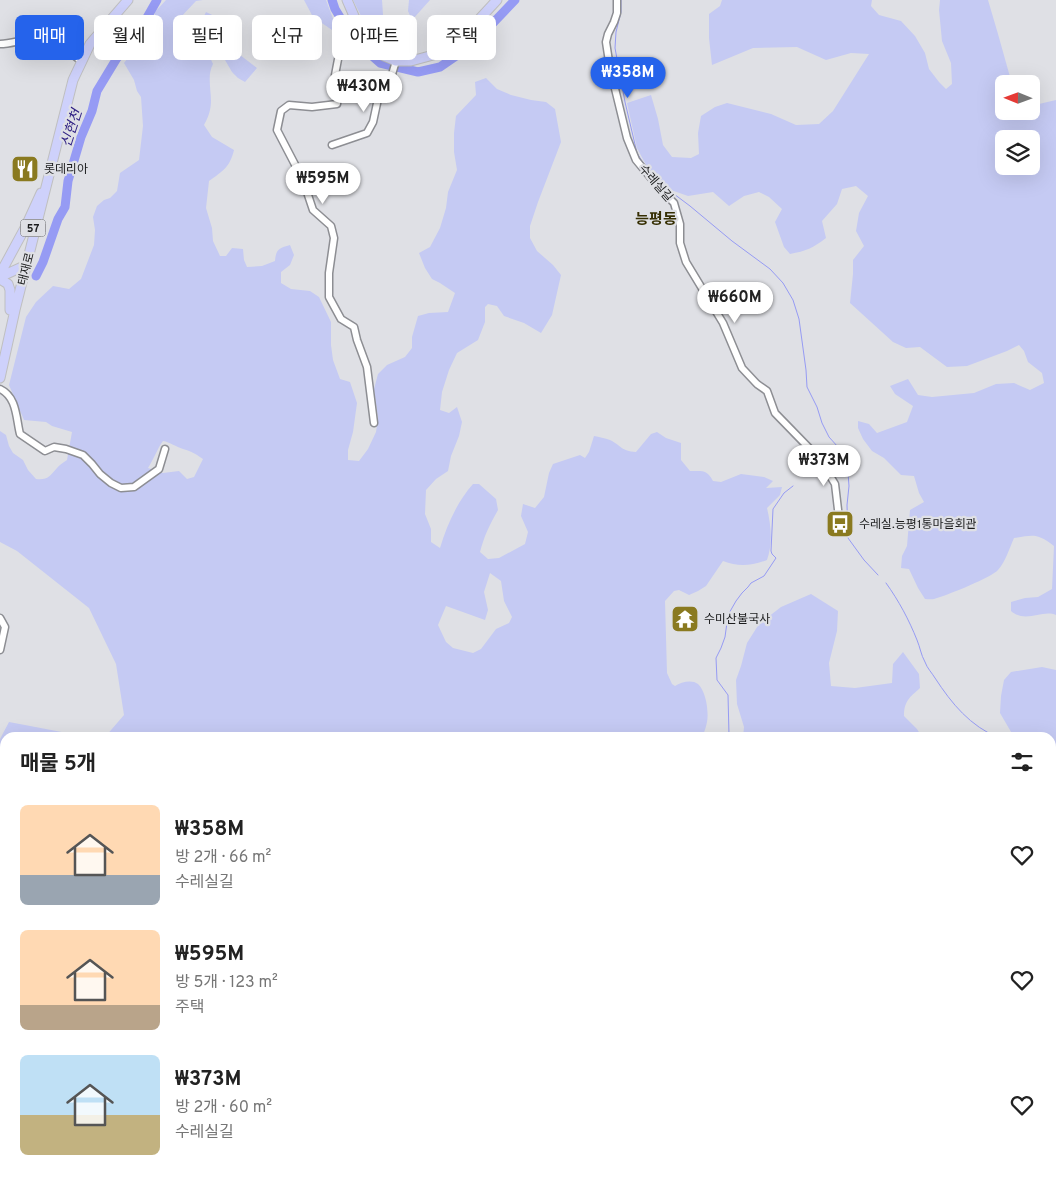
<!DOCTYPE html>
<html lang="ko">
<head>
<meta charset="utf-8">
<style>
	:root { --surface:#fff; --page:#f2f2f2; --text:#222; --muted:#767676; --accent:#2563eb }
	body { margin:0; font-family:Overpass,"Noto Sans KR",sans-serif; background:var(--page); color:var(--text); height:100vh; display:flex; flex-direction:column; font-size:19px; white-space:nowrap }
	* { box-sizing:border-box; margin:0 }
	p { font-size:16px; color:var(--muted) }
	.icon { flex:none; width:28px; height:28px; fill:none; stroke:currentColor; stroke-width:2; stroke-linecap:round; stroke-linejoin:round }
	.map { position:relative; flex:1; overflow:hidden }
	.details { position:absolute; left:0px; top:732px; width:1056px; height:446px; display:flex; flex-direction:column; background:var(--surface); border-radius:15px 15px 0 0; box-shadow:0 5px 20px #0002 }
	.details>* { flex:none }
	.hud { position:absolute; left:15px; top:15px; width:500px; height:45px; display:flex; gap:10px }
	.needle { width:32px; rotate:271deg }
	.buttons { position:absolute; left:995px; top:75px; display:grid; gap:10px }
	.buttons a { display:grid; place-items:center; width:45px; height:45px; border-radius:8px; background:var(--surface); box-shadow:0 5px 20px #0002; font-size:25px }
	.price { position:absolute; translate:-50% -42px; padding:0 11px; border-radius:18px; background:#fff; color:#222; font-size:16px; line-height:32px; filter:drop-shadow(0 1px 2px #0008) }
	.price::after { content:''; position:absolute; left:50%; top:30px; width:15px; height:11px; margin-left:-8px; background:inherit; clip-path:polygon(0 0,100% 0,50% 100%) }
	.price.on { background:var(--accent); color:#fff }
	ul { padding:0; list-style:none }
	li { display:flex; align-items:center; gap:15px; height:125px; padding:0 20px }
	li span { display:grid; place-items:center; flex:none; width:140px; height:100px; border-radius:8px; color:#555 }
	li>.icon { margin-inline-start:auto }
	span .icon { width:60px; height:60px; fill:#fffc; stroke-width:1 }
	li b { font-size:21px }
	h2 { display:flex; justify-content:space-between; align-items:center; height:60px; padding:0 20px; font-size:21px }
	.tag { padding:0 18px; border-radius:8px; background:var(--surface); box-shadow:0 5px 20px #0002; font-size:18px; line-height:45px }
	.tag.on { background:var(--accent); color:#fff }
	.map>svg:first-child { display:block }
</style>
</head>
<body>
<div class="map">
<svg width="1056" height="1178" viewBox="0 0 1056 1178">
	<rect width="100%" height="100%" fill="#dfe0e5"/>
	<path fill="#c5caf3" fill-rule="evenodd" d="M166,0h37l-7,1 -17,18 10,11 14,-12 3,-6c7,3 14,7 20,13v10l14,20 17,13 -12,14 -7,-4 -6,-6 -7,-12 -21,-15h-9c12,5 13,7 18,19 -6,11 -2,25 -2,37 0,9 -3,17 -7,24l8,12 22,13c-4,17 -11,21 -25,31l-3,27 6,20 1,13 7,15h6l6,-8 11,1 1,11 3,7 15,-1 13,-5c1,-12 4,-13 15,-16l4,10 -4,10 -9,7v11l10,6 19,2 9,6 12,25v23l2,15 7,19 10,3 7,21 -4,29 -5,18v10l11,1 9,-12 8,-17 2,-14 -4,-29 4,-15 9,-9 18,-8 7,-9v-11l6,-21 11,-3 19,-1 7,-19 -15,-10 -8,-4 -7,-11 -6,-15 11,-6 10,-19 6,-20 2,-16 9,-22 -3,-18v-19l2,-17 20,-21 -1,-13 11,-4 11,11 14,6 20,5 15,2 9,7 6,33 -23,60 -8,24v12l7,13 16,14 8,10 -9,40 -11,18 -17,-10 -20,-7 -7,-10 -9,-2 -3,3v15l-7,18 -21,13 -8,17 -7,22 -2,18 9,3 8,-6 5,15 -3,14 -8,20 -3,15 -12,8 -10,11 -1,24 6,15v13l9,6c7,-23 17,-46 33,-64h6l17,15 2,11c-8,14 -14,26 -18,42l8,7 11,-1 26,-14 3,-12 -7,-16 2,-12 12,4 9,-11 5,-24 4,-9 27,-9 5,3 4,-6 5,-16c5,1 11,2 16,4 12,6 11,11 26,12l15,-18 6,-2 9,6 15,5v17l9,11c12,0 17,-2 23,10l8,1 20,-8 23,3 9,4 -7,7 16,-1 -2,8 -13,13c4,17 6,35 0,52 -16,6 -29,7 -44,1l-17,25 -8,5 -9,4 -10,-5 -5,1 -9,10 2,72 5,11 3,2c6,-4 17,-7 23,-2 8,7 11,28 9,38 -1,5 -3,11 -5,15h-26l-5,-2h-11v3h-183l-9,-6 -8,2 2,4 -357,-1 19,-22 -8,-51 -27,-56 -72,-57 -17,-9v-111l6,4 3,11 4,7 10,7 5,10 8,9c12,1 13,-2 21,-11 2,-3 6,-5 10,-8l5,-28 -20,-6 -6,-4 -22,-2 -15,-35 17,-68 10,-15 17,-16 16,3 12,-10 13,-34 1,-15 -2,-13 4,-11 7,-6 6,-2 7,-7 3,-18 19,-13 4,-34 -2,-29 -4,-6 -3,-11 -10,-17 9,-12 22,-26v-13zM163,441c7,1 13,6 20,8 10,3 11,4 20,10l-9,18 -7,2 -8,-8 -16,2 -15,-5c6,-9 9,-19 15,-27zM490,573l11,8 3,20 8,16 -3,6 -13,6 -15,20 -8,4 -20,-5 -7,-6 -8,-17 8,-19 39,14 3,-10 -4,-18z
		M304,0h22l9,24 -3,6 -19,-13z
		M353,0h29l3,44 -5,1 -8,-7z
		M409,0h21l-18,20 -4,-9z
		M722,0h150l-1,6 8,9 22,6 14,15 10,17 4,16 10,13 7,7 6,-5 -1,-21 -9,-22 -3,-31 1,-10h48l10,34 14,50h-8v27h27v-10l8,3 17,-4v515c-14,-6 -30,9 -45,-4v-9l14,-4 13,-1 14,-8 2,-43c-17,-13 -20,-11 -40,-8 -5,11 -8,23 -16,32 -6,7 -50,25 -61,28 -4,2 -8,1 -12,1l-7,-11 -9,-19 -8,-1 1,-12 5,-10 3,-36 14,-8 -5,-9 -5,-17 -13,-1 -17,-17 -12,-7 -9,-12 -5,-11v-7l11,3 8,9 30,-11 6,-16 -18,-12 -5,-8 18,-7 10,16 14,2 42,-4 22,-9 18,-1 16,7 14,-7 -2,-10 -14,-11 -4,-11 -5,-6 -12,6 -40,15 -20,1 -27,-20 -14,1 -13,-6 -43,-39 3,-29v-14l11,-14 -8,-15 3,-18 9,-17 -12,-10 -14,3 -5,15 -15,17 4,17c-13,10 -20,13 -36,16l-6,-7 -9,-25 7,-13 -13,-12 -10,-5 -15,4 -15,10 -16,-14 -25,4 -17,-6 -25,-25 -9,-17 -10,-45 24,-8 7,24 5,26 9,12 19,1 8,-4 -1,-21 3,-17 14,-9 12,-4 44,11 25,11 23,-1 14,-13 36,-57 -18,-1 -25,7 -29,-13 -44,1 -41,17 -3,-27v-24l11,-8zM1004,139h27v27h-27z
		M811,594l27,17 -1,20 -8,32 2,23 24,2 37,-5 1,-19 10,-12 16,22 1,14c-10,9 -16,13 -16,28l13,13 5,8h-179l1,-10 -7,-23 -1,-24 5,-14 6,-23 12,-19 22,-17z
		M1042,667l14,3v115l-5,-3v-44l-37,-1 -14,-24 1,-17 3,-16 7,-8z
		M9,722l79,15 -83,1v138l-5,3v-140z
		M1051,866l5,5v307h-253l4,-4h244z
		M677,1174h68l5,4h-73z"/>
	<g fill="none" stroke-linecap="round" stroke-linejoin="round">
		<path stroke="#969bf4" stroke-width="1" d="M621,0v12l-5,20 -1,16 10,54 12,51 8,13 25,25 20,15 42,35 38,28 13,14 10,17 6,19 7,51 1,17 10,20 5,16 7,14 9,10 9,14 2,25 -2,19 1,33 16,22 14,15
			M886,583c13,18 23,37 31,57 3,7 4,15 8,22 2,6 7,11 10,16 17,26 35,48 64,60
			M728,738l1,-3 -1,-40 -11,-15 -1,-22 5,-10 4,-11 3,-22 8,-14 6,-8 6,-6 3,-4 13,-7 12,-18 -4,-4 -1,-3 2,-42 11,-16 9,-7
			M1051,775l5,8"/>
		<path stroke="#969bf4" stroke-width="9" d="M332,0l3,9 19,31 26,23 38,9 22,-5 32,-22 43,-45
			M36,276l7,-14 15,-43 7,-12 3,-26 13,-44 11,-26 5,-20 20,-33 15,-14 25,-44"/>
		<defs>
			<path id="minor" d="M617,0v13l-3,9 -6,12 -2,8 4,26 17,70 9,22 24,29 14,14 6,21v19l6,19 37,61 19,45 15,16 10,7 8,22 36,37 13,16 11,18 4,34 -6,10
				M354,16l-15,10 -1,11 1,17 -4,21 3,21 -1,8 -25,3 -23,-2 -8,6 -4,19 26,50 10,30 18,16 3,12 -5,35v24l12,22 13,8 3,13 10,27 7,56
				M0,44c12,0 23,-5 35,-5 17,-1 32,11 45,21
				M332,145l35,-12 6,-11 6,-28 11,-13 6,-20
				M0,389c17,8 16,29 20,45l25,17 9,-4 12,2 17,6 9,9 8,10 11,9 10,5 13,-1 25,-18 6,-20
				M0,618l5,9 -5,23
				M0,947l5,3
				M0,1088l5,3
				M96,1174l2,4
				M202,1178l2,-4"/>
			<path id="major" d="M347,0l7,16 8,15 22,25 12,5h15l26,-7 36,-28 24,-26
				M0,274l26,-48 15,-33
				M0,277l22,-10 4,1
				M0,279l8,5 2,6v20
				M0,378l15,-68 58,-230 17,-36 38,-44"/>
		</defs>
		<use href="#minor" stroke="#8d8e93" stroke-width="9"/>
		<use href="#major" stroke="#bfbfc0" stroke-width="11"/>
		<use href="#minor" stroke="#fff" stroke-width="6"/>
		<use href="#major" stroke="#ced1fb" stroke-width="9"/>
	</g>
	<defs>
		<symbol id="restaurant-square" viewBox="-11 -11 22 22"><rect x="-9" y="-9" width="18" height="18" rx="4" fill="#8a7a20" stroke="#dfe0e5"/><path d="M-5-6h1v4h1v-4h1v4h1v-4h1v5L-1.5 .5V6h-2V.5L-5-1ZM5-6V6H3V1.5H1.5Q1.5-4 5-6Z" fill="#fff"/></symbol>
		<symbol id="bus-square" viewBox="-11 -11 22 22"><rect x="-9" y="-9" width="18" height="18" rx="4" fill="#8a7a20" stroke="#dfe0e5"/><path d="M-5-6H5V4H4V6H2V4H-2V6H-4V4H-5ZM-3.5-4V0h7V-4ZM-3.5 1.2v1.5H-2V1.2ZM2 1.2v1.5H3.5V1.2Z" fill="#fff"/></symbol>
		<symbol id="temple-square" viewBox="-11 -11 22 22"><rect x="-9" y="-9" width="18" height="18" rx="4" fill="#8a7a20" stroke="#dfe0e5"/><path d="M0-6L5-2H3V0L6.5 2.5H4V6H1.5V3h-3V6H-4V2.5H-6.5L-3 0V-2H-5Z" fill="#fff"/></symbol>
	</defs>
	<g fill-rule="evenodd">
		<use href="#restaurant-square" x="9" y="153" width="32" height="32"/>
		<use href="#bus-square" x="824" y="508" width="32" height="32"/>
		<use href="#temple-square" x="669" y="603" width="32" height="32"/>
	</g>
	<g text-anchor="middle" stroke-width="4.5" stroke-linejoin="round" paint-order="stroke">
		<rect fill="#dfe0e5" stroke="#565759" stroke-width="1" x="20.5" y="219.5" width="25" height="17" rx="4"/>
		<g font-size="11" font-weight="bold" fill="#1b1c1d">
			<text x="33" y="232">57</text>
		</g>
		<g font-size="12" fill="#1b1c1d" stroke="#dfe0e5" text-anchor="start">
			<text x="44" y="173">롯데리아</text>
			<text x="859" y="528">수레실.능평1통마을회관</text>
			<text x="704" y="623">수미산불국사</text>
		</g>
		<g font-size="12" fill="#1b1c1d" stroke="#dfe0e5">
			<text transform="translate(656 183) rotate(49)" y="4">수레실길</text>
			<text transform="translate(26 269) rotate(-76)" y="4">태재로</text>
		</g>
		<g font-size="14" font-style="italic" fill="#2b1b81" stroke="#dfe0e5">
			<text transform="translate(71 128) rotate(-72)" y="5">신현천</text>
		</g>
		<g font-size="15" font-weight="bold" fill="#362f03" stroke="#dfe0e5">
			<text x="656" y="224">능평동</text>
		</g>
	</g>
</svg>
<div class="buttons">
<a><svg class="needle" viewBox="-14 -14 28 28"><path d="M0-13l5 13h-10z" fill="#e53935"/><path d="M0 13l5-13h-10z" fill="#767676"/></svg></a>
<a><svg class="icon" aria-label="layers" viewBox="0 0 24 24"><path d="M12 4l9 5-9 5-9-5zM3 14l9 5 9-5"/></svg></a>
</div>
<b class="price on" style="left:628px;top:99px">₩358M</b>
<b class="price" style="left:364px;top:113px">₩430M</b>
<b class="price" style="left:323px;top:205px">₩595M</b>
<b class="price" style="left:735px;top:324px">₩660M</b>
<b class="price" style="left:824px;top:487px">₩373M</b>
<div class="hud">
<a class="tag on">매매</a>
<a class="tag">월세</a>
<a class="tag">필터</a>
<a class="tag">신규</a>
<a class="tag">아파트</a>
<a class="tag">주택</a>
</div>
<section class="details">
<h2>매물 5개<svg class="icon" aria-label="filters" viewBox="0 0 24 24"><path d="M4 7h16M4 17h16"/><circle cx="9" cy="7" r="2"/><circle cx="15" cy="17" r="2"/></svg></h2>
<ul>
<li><span style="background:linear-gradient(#ffd9b3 70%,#9aa5b1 0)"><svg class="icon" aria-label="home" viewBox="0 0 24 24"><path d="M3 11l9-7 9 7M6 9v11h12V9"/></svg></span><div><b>₩358M</b><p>방 2개 · 66 m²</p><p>수레실길</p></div><svg class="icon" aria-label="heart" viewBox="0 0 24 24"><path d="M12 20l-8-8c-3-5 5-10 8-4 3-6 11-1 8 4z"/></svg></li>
<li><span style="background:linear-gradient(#ffd9b3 75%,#b9a48a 0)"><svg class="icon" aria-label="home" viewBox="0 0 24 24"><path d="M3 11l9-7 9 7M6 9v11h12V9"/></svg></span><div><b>₩595M</b><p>방 5개 · 123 m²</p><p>주택</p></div><svg class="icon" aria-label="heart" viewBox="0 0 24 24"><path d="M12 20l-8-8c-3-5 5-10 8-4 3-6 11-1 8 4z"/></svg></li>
<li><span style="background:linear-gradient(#bfe0f5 60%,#c2b280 0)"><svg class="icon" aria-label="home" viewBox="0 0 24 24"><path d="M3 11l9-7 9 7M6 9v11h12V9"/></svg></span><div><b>₩373M</b><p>방 2개 · 60 m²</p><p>수레실길</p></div><svg class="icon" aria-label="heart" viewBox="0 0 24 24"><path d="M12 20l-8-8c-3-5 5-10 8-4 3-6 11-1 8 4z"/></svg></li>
</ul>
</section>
</div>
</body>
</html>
